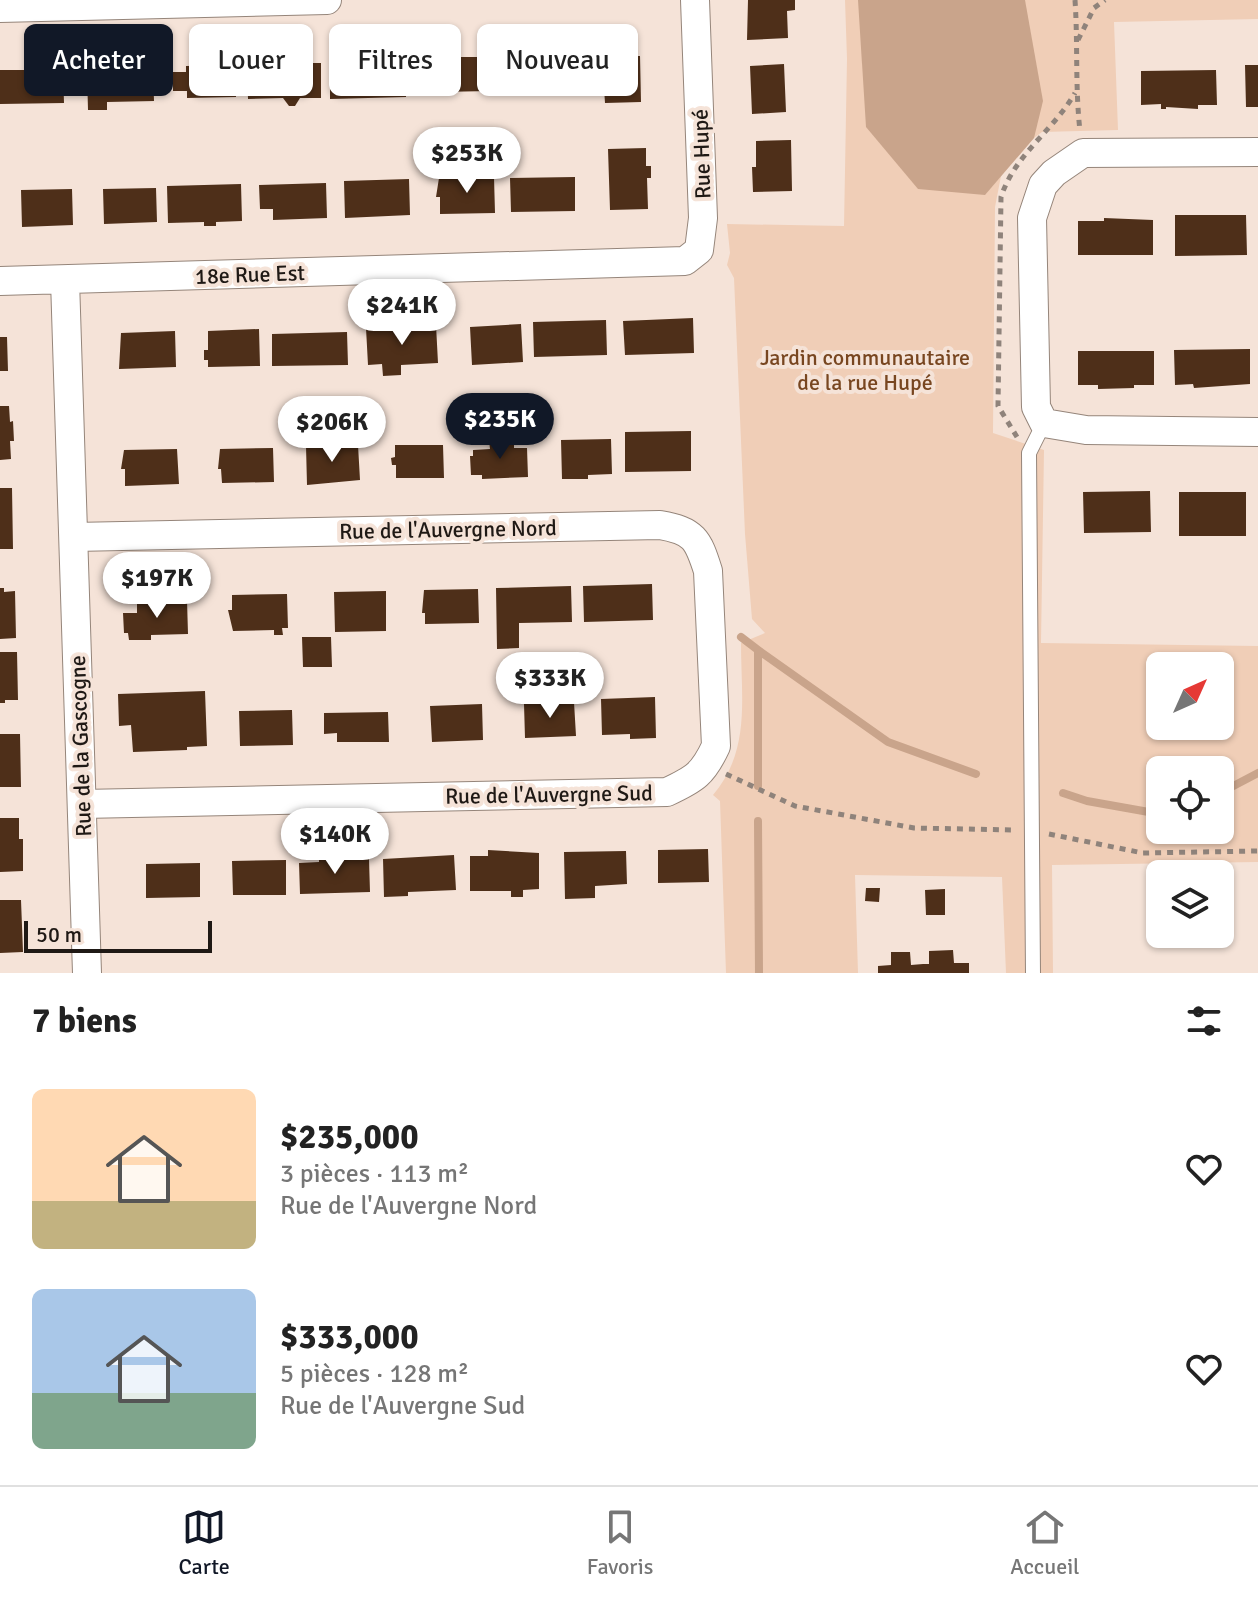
<!DOCTYPE html>
<html lang="fr">
<head>
<meta charset="utf-8">
<style>
	:root { --surface:#fff; --page:#f6f6f6; --text:#222; --muted:#767676; --line:#e0e0e0; --accent:#111827 }
	body { margin:0; font-family:Signika,sans-serif; background:var(--page); color:var(--text); height:100vh; display:flex; flex-direction:column; font-size:30px; white-space:nowrap }
	* { box-sizing:border-box; margin:0 }
	p { font-size:26px; color:var(--muted) }
	.icon { flex:none; width:44px; height:44px; fill:none; stroke:currentColor; stroke-width:2; stroke-linecap:round; stroke-linejoin:round }
	.map { position:relative; height:973px; overflow:hidden }
	.panel { display:flex; flex-direction:column; background:var(--surface); flex:1 }
	.panel>* { flex:none }
	.hud { position:absolute; left:24px; top:24px; width:800px; height:72px; display:flex; gap:16px }
	.needle { width:52px; rotate:45deg }
	.buttons { position:absolute; left:1146px; top:652px; display:grid; gap:16px }
	.buttons a { display:grid; place-items:center; width:88px; height:88px; border-radius:12px; background:var(--surface); box-shadow:0 2px 6px #0004; font-size:40px }
	.scale { position:absolute; left:24px; bottom:20px; width:188px; box-sizing:border-box; padding-left:8px; border:4px solid #1f1915; border-top:0; font-size:22px; line-height:28px; white-space:nowrap; color:#1f1915; -webkit-text-stroke:6px #f5e3d8; paint-order:stroke }
	.price { position:absolute; translate:-50% -68px; padding:0 18px; border-radius:28px; background:#fff; color:#222; font-size:26px; line-height:52px; filter:drop-shadow(0 2px 4px #0008) }
	.price::after { content:''; position:absolute; left:50%; top:48px; width:24px; height:18px; margin-left:-12px; background:inherit; clip-path:polygon(0 0,100% 0,50% 100%) }
	.price.selected { background:var(--accent); color:#fff }
	ul { padding:0; list-style:none }
	li { display:flex; align-items:center; gap:24px; height:200px; padding:0 32px }
	li span { display:grid; place-items:center; flex:none; width:224px; height:160px; border-radius:12px; color:#555 }
	li>.icon { margin-inline-start:auto }
	span .icon { width:96px; height:96px; fill:#fffc; stroke-width:1 }
	li b { font-size:34px }
	h2 { display:flex; justify-content:space-between; align-items:center; height:96px; padding:0 32px; font-size:34px }
	.pill { padding:0 28px; border-radius:12px; background:var(--surface); box-shadow:0 2px 6px #0004; font-size:28px; line-height:72px }
	.pill.selected { background:var(--accent); color:#fff }
	.tab-bar { display:flex; justify-content:space-around; align-items:center; height:112px; border-top:2px solid var(--line); background:var(--surface); font-size:22px; color:var(--muted) }
	.tab-bar a { display:grid; justify-items:center; gap:4px }
	.tab-bar .selected { color:var(--accent) }
	.map>svg:first-child { display:block }
</style>
</head>
<body>
<div class="map">
<svg width="1258" height="973" viewBox="0 0 1258 973">
	<rect width="100%" height="100%" fill="#f5e3d8"/>
	<path fill="#f0ceb7" fill-rule="evenodd" d="M845,0h413v19l-144,3 4,108 -76,2 -8,6 -33,38 -6,31 -2,226 51,17 -3,193 217,3v216l-206,3 1,108h-47l-4,-96 -147,-2 3,98h-132l-6,-172 -7,-6c38,-45 28,-96 28,-152l24,-10 -13,-14 -7,-85 -11,-256 -7,-13 3,-12 -3,-29 117,2 3,-167zM1160,666h60v60h-60zM1160,770h60v60h-60z"/>
	<path fill="#c9a48b" d="M858,0h167l18,101 -9,37 -49,57 -67,-6 -52,-62z"/>
	<g fill="none" stroke-linecap="round" stroke-linejoin="round">
		<path stroke="#c9a48b" stroke-width="8" d="M741,637l17,13v136
			M758,650l130,92 88,32
			M1063,793l24,8 73,13
			M1220,793l38,-20
			M758,821l1,152"/>
	</g>
	<path fill="#4e2f19" d="M748,0h47v10l-8,1 1,27 -41,2z
		M573,55l1,33 -47,4 -29,-1 -1,-34z
		M640,56l1,46 -36,1 -1,-15h-13l-1,-31z
		M436,57h53l1,34 -52,1z
		M290,58v5h31v35h-21l-5,8h-6l-6,-8 -35,1 -1,-35 21,-1v-4z
		M406,61v36l-76,2v-37z
		M784,64l2,48 -34,2 -2,-48z
		M235,65l1,32 -49,1v-7h-14v-19h13v-6z
		M1245,65h13v42h-12z
		M0,70h63l1,33 -64,1z
		M153,70l1,31 -47,1v8h-19l-1,-38z
		M1216,70l1,35h-19v4l-32,-2v2h-5v-5l-20,1v-34z
		M791,140l1,51 -39,1 -1,-25h4v-26z
		M646,148v18h5v12h-4l1,31 -38,1 -2,-61z
		M494,177l1,36 -55,1v-17h-4l3,-19z
		M575,177v34l-64,1 -1,-34z
		M409,179l1,36 -65,3 -1,-37z
		M326,183l1,35 -54,2v-11h-13l-1,-24z
		M241,184l1,37 -26,1v4h-12v-4l-36,1 -1,-37z
		M156,188l1,34 -53,2 -1,-35z
		M72,189l1,36 -51,2 -1,-37z
		M1175,215h71l1,40 -72,1z
		M1104,218l49,2v35h-75v-34h26z
		M693,318l1,35 -69,2 -2,-34z
		M606,320l1,35 -73,2 -1,-35z
		M521,324l2,38 -51,3 -2,-38z
		M436,325l2,38 -37,2v10l-18,1 -1,-12 -14,1 -2,-37z
		M259,329l1,37 -52,1v-7h-4v-10h4v-19z
		M175,331l1,36 -57,2 2,-36z
		M347,332l1,33 -76,1v-32z
		M0,337h7l1,34h-8z
		M1250,349v35l-56,4 -1,-4 -18,1 -1,-35z
		M1078,351h76v34h-20v3l-36,1v-4h-20z
		M0,406h9l1,16 3,-1 1,20h-4l1,18 -11,1z
		M691,431v40l-66,1v-40z
		M514,439v9h13l1,29 -46,2v-4h-11l-1,-19h3v-6l17,-1 -1,-9z
		M611,439l1,35 -24,1v4h-26l-1,-39z
		M358,445l2,35 -53,5 -1,-39z
		M395,445h48l1,33h-48v-13h-4l-1,-7 4,-1z
		M273,448l1,34 -52,1 -1,-14h-3l2,-20z
		M177,449l2,35 -54,2v-17h-4l3,-19z
		M0,488h12l1,61h-13z
		M1150,491l1,41 -67,1 -1,-41z
		M1179,492h67v44h-67z
		M652,584l1,36 -69,2 -1,-36z
		M571,586l1,36 -53,1v25l-22,1 -1,-61z
		M0,588h4v4l11,-1 1,47 -16,1z
		M478,589l1,34 -54,1v-11h-3l2,-23z
		M386,591v40l-51,1 -1,-40z
		M287,594l1,34h-6l1,7h-9v-5l-41,1 -5,-21h4v-15z
		M187,600l1,34 -37,1v5h-22l-1,-7h-4l-1,-20h14v-11z
		M302,637h29l1,30h-29z
		M0,652h17l1,48h-13v3h-5z
		M205,691l2,55 -20,1v3l-54,2 -2,-27 -12,1 -1,-32z
		M655,697l1,41 -26,1v-5l-28,1 -1,-36z
		M574,702l2,34 -51,2 -1,-34z
		M482,704l1,36 -51,2 -2,-36z
		M292,710l1,35 -53,1 -1,-35z
		M388,712l1,30h-52v-9l-13,1v-21z
		M0,734h20l1,53h-21z
		M0,818h19v21h4v32l-23,1z
		M708,849l1,33 -51,1v-33z
		M488,850l51,3v36l-16,1v7h-12v-6h-41v-35h18z
		M626,851l1,33 -32,2v12l-30,1 -1,-47z
		M454,855l2,35 -48,2v4l-24,1 -1,-38z
		M319,858l50,1 1,33 -70,2 -1,-31 20,-1z
		M286,860v35h-53l-1,-34z
		M200,863v34l-54,1v-34z
		M1146,880h14v15l-14,1z
		M866,888h14l-1,14 -14,-1z
		M945,889v26h-19l-1,-25z
		M0,900h21l2,52 -23,1z
		M953,950l1,13h15v10h-91v-7l13,-1v-13h19l1,13 12,-1h6v-13z"/>
	<g fill="none" stroke-linecap="round" stroke-linejoin="round">
		<defs>
			<path id="lane" d="M1033,973l-4,-520 15,-30"/>
			<path id="street" d="M0,8l327,-8
				M1258,152l-175,1 -29,20 -11,12 -11,33 4,189 8,16 42,7 172,2
				M65,280l22,693
				M0,281l685,-20 14,-11 4,-32 -8,-218
				M74,537l586,-12c34,6 38,14 48,46l8,175c-13,28 -21,33 -49,46l-585,12"/>
		</defs>
		<use href="#lane" stroke="#95857a" stroke-width="16"/>
		<use href="#street" stroke="#95857a" stroke-width="30"/>
		<path stroke="#8f837b" stroke-width="5" stroke-dasharray="6 6" stroke-linecap="butt" d="M1075,0c3,44 0,87 5,131
			M1078,40l16,-32 11,-8
			M1017,437l-19,-31 3,-209c14,-43 52,-66 74,-104
			M726,774l69,32 119,22 101,2
			M1049,834l94,19 115,-2"/>
		<use href="#lane" stroke="#fff" stroke-width="14"/>
		<use href="#street" stroke="#fff" stroke-width="28"/>
	</g>
	<g text-anchor="middle" stroke-width="8" stroke-linejoin="round" paint-order="stroke">
		<g font-size="22" fill="#1f1915" stroke="#f5e3d8">
			<text transform="translate(701 154) rotate(-92)" y="8">Rue Hupé</text>
			<text transform="translate(250 274) rotate(-2)" y="8">18e Rue Est</text>
			<text transform="translate(448 529) rotate(-1)" y="8">Rue de l'Auvergne Nord</text>
			<text transform="translate(80 746) rotate(-92)" y="8">Rue de la Gascogne</text>
			<text transform="translate(549 794) rotate(-1)" y="8">Rue de l'Auvergne Sud</text>
		</g>
		<g font-size="22" fill="#784620" stroke="#f5e3d8">
			<text x="865" y="365">Jardin communautaire<tspan x="865" dy="25">de la rue Hupé</tspan></text>
		</g>
	</g>
</svg>
<div class="buttons">
<a><svg class="needle" viewBox="-14 -14 28 28"><path d="M0-13l5 13h-10z" fill="#e53935"/><path d="M0 13l5-13h-10z" fill="#767676"/></svg></a>
<a><svg class="icon" aria-label="locate" viewBox="0 0 24 24"><circle cx="12" cy="12" r="6"/><path d="M12 2v4M12 18v4M2 12h4M18 12h4"/></svg></a>
<a><svg class="icon" aria-label="layers" viewBox="0 0 24 24"><path d="M12 4l9 5-9 5-9-5zM3 14l9 5 9-5"/></svg></a>
</div>
<div class="scale">50 m</div>
<b class="price" style="left:467px;top:195px">$253K</b>
<b class="price" style="left:402px;top:347px">$241K</b>
<b class="price selected" style="left:500px;top:461px">$235K</b>
<b class="price" style="left:332px;top:464px">$206K</b>
<b class="price" style="left:157px;top:620px">$197K</b>
<b class="price" style="left:550px;top:720px">$333K</b>
<b class="price" style="left:335px;top:876px">$140K</b>
<div class="hud">
<a class="pill selected">Acheter</a>
<a class="pill">Louer</a>
<a class="pill">Filtres</a>
<a class="pill">Nouveau</a>
</div>
</div>
<section class="panel">
<h2>7 biens<svg class="icon" aria-label="filters" viewBox="0 0 24 24"><path d="M4 7h16M4 17h16"/><circle cx="9" cy="7" r="2"/><circle cx="15" cy="17" r="2"/></svg></h2>
<ul>
<li><span style="background:linear-gradient(#ffd9b3 70%,#c2b280 0)"><svg class="icon" aria-label="home" viewBox="0 0 24 24"><path d="M3 11l9-7 9 7M6 9v11h12V9"/></svg></span><div><b>$235,000</b><p>3 pièces · 113 m²</p><p>Rue de l'Auvergne Nord</p></div><svg class="icon" aria-label="heart" viewBox="0 0 24 24"><path d="M12 20l-8-8c-3-5 5-10 8-4 3-6 11-1 8 4z"/></svg></li>
<li><span style="background:linear-gradient(#a9c7e8 65%,#7fa58c 0)"><svg class="icon" aria-label="home" viewBox="0 0 24 24"><path d="M3 11l9-7 9 7M6 9v11h12V9"/></svg></span><div><b>$333,000</b><p>5 pièces · 128 m²</p><p>Rue de l'Auvergne Sud</p></div><svg class="icon" aria-label="heart" viewBox="0 0 24 24"><path d="M12 20l-8-8c-3-5 5-10 8-4 3-6 11-1 8 4z"/></svg></li>
</ul>
</section>
<nav class="tab-bar">
<a class="selected"><svg class="icon" aria-label="map" viewBox="0 0 24 24"><path d="M3 6l6-2 6 2 6-2v14l-6 2-6-2-6 2zM9 4v14M15 6v14"/></svg>Carte</a>
<a><svg class="icon" aria-label="saved" viewBox="0 0 24 24"><path d="M7 4h10v16l-5-4-5 4z"/></svg>Favoris</a>
<a><svg class="icon" aria-label="home" viewBox="0 0 24 24"><path d="M3 11l9-7 9 7M6 9v11h12V9"/></svg>Accueil</a>
</nav>
</body>
</html>
